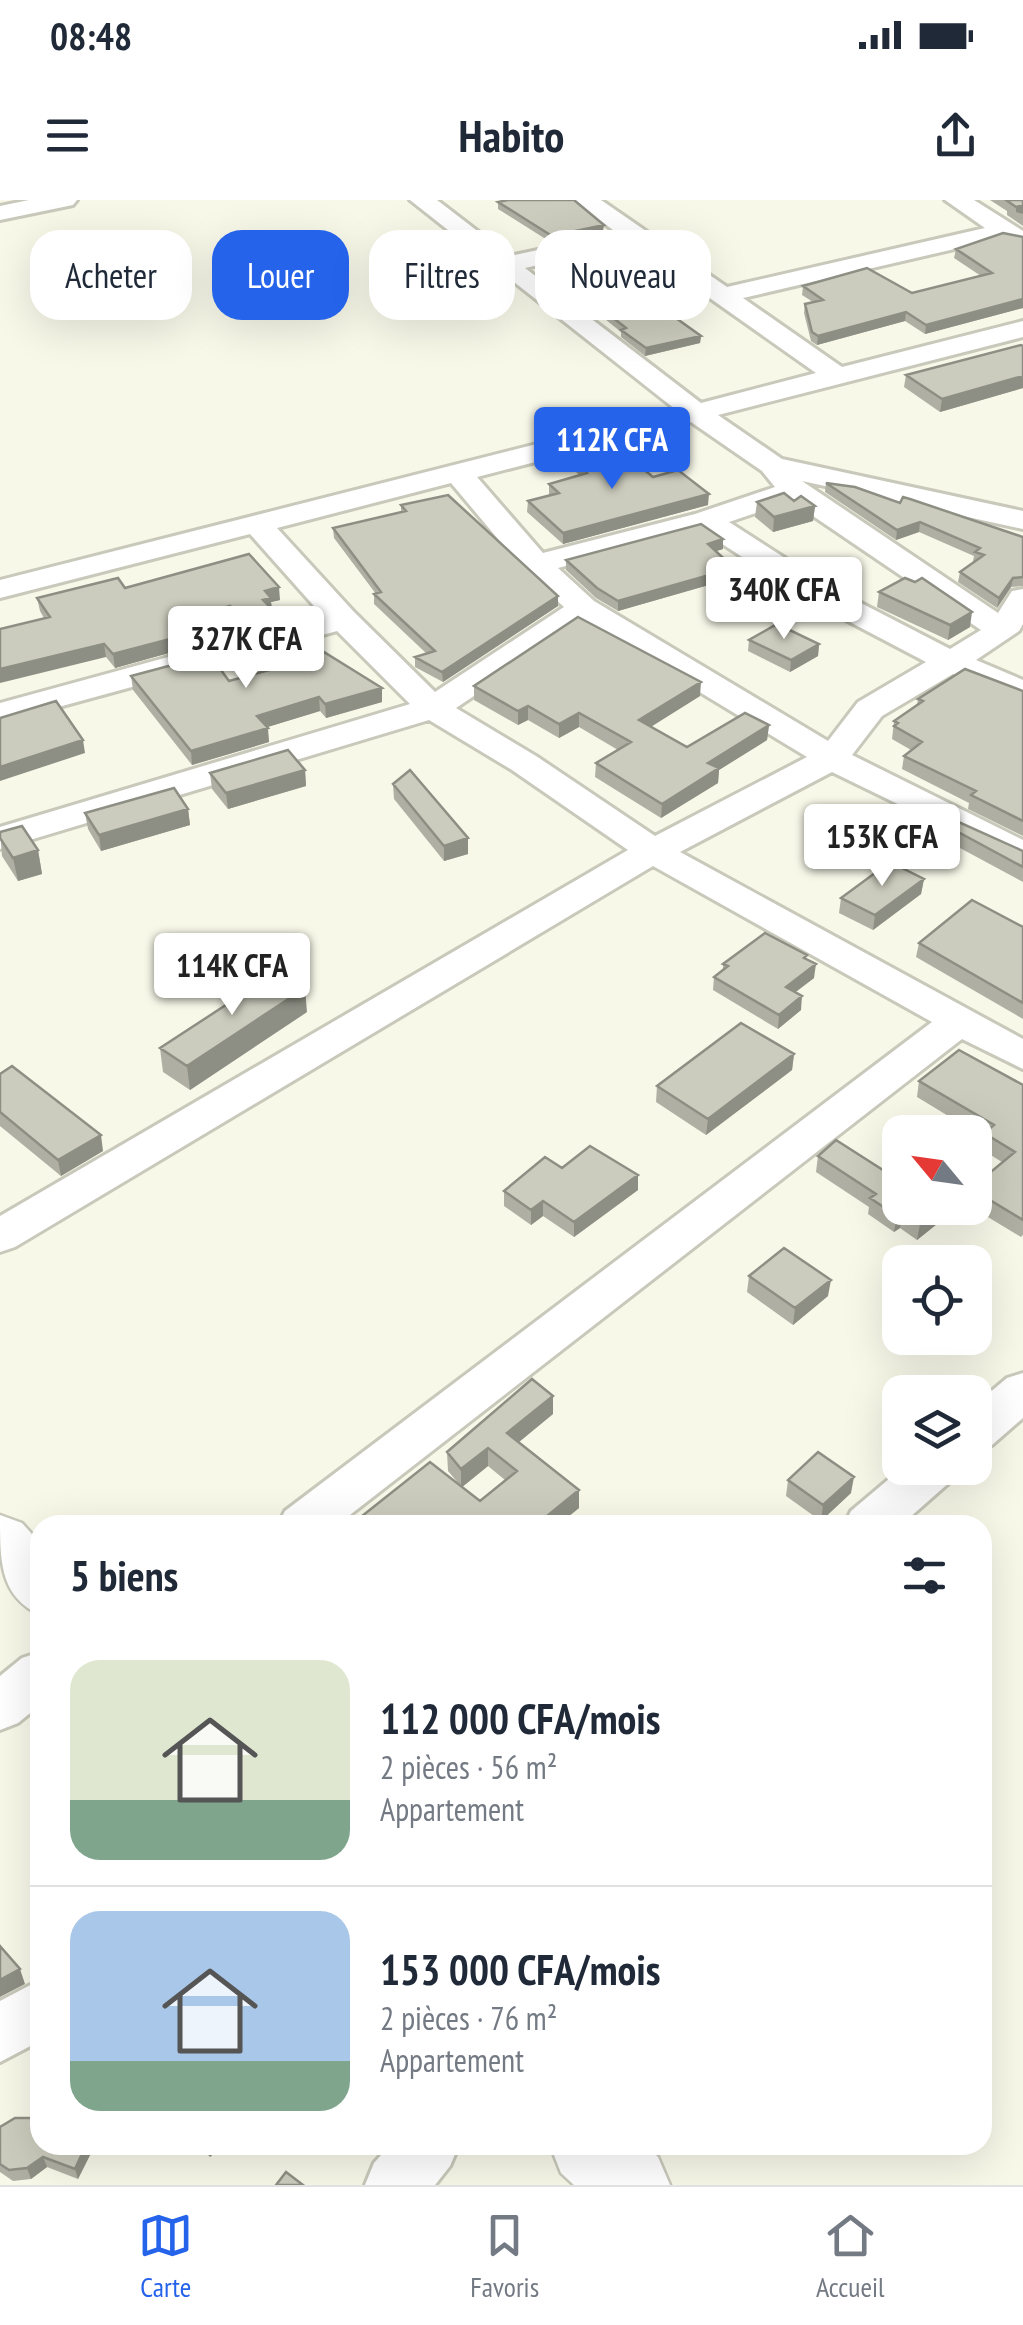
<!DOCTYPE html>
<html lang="fr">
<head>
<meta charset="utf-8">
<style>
	:root { --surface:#fff; --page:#f2f2f3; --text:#1f2937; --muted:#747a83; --line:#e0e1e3; --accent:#2563eb }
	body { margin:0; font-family:"PT Sans Narrow",sans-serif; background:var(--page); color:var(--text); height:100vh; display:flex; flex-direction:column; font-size:38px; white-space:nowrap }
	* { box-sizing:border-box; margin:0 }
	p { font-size:32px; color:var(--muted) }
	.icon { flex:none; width:55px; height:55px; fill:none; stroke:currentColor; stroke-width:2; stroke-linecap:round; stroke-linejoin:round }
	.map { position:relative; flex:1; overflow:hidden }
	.side { position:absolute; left:30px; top:1315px; width:962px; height:640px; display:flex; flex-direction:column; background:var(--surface); border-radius:30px; box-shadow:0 10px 40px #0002 }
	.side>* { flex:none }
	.top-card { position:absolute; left:30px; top:30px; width:965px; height:90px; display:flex; gap:20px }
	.needle { width:65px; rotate:299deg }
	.buttons { position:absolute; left:882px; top:915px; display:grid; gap:20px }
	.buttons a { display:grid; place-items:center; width:110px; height:110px; border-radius:20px; background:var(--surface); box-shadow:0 10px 40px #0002; font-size:50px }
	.price { position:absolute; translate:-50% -85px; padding:0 22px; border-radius:10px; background:#fff; color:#222; font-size:32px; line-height:65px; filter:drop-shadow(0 2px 5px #0008) }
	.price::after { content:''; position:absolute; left:50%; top:60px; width:30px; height:22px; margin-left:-15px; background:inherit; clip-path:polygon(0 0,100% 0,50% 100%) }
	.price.selected { background:var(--accent); color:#fff }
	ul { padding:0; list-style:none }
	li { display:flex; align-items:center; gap:30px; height:250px; padding:0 40px }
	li+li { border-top:2px solid var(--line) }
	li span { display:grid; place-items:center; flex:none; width:280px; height:200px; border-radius:30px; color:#555 }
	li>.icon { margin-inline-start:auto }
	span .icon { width:120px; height:120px; fill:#fffc; stroke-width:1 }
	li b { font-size:42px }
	h2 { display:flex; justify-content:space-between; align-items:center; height:120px; padding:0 40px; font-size:42px }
	.chip { padding:0 35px; border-radius:30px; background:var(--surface); box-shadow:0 10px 40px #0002; font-size:35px; line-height:90px }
	.chip.selected { background:var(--accent); color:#fff }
	.status { display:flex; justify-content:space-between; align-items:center; height:70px; padding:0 50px; background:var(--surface); direction:ltr }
	.status svg { height:28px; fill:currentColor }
	header { display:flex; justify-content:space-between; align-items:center; height:130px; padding:0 40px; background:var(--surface); font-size:45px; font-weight:800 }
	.tabs { display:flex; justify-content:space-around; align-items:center; height:140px; border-top:2px solid var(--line); background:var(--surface); font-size:28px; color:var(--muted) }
	.tabs a { display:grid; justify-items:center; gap:5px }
	.tabs .selected { color:var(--accent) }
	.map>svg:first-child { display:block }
</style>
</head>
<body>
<div class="status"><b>08:48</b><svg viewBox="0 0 49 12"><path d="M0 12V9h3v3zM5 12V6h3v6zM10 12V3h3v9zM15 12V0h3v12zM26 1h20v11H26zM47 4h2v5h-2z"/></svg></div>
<header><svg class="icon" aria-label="menu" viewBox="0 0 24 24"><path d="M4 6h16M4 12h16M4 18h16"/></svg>Habito<svg class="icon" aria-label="share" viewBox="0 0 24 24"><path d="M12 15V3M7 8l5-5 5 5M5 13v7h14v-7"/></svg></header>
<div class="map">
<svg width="1023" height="1985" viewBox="0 0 1023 1985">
	<rect width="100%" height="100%" fill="#f7f8e8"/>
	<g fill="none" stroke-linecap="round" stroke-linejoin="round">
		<defs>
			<path id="minor" d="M29,0h48l-4,5 -73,15v-14z
				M410,0h27l73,56 107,-23 -44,-33h28l126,87 258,-59 -40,-28h29l49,31v13l-21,-6 -259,60 99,69 181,-46v16l-305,78 64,44 241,52v18l-221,-48 196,132 14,-22 11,-2v35l-4,7 -43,29 47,20v22l-70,-28 -71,42 -30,39 171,85v25l-191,-93 -152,80 343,187v30l-61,-30 -625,486h-59l7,-14 647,-489 -279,-156 -638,381 -15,5v-36l628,-366 -116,-80 -83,-50 -429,129v-22l410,-123 -73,-73 -337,92v-20l322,-88 -72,-81 -250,64v-18l675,-171zM633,44l183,129 -115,30 -176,-135zM691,222l71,49 13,16 -80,27 -152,39 -66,-76zM451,283l74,88 39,36 -129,85 -81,-80 -77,-84zM791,301l190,129 -31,19 -120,-62 -101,-65zM701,330l107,70 118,62 -68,40 -30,39 -234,-140 -36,-33zM584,422l223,135 -152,79 -119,-80 -80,-48z
				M1023,1173v45l-31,27 -17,5v-45l32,-27z
				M902,1268h56l-7,13 -50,44h-57l7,-14z
				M40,1452v53l-22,18 -18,7v-54l22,-18z
				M40,1780v61l-40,21v-61z
				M390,1945h69l-9,21 -15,19h-70l9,-22z"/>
			<path id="major" d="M0,1315l22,8 18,20v72c-40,-19 -40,-52 -40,-100z
				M550,1945h96l12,12 12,28h-96l-13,-12z"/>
		</defs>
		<use href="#minor" stroke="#c8c9ba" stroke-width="6"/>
		<use href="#major" stroke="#c8c9ba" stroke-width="5"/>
		<use href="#minor" fill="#fff" fill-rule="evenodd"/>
		<use href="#major" fill="#fff" fill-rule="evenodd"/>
	</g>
	<path fill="#afafa3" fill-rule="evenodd" d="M990,0h33v26l-16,-11v-4z
		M498,2l105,30 -51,11 -54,-34z
		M1003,33l20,75 -98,26 -20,-13 -88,24 -6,-4 -7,-28 1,-9 8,-2 -11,-7 1,-9 109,7 69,-17 -27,-18 2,-9z
		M579,91l122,45 -1,7 -55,13 -24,-19v-5l-42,-34z
		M1023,146v42l-83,24 -36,-25 2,-12z
		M574,259l79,18 55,28 -145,39 -36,-32 1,-11 21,-6v-11l30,-9 -5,-5z
		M826,283l197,54v49l-12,1 -14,21 -39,-26 2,-10 15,-10 -2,-1 1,-5 -55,-24 -23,8 -71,-48z
		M794,301l21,5 -2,15 -40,11 -18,-15 2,-15z
		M401,305l157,101 -115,76 -28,-15v-10l12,-3 -53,-50v-10h2l-42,-56 -1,-10 68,-16z
		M723,339v10l-7,2 18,17 -1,10 -115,33 -22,-13 -30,-28v-10z
		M125,388l155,12 -9,2 4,22 -31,8 -12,-13 -41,12 3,15 -79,22 -9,-11 -62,-39 -4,-7 -3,-13z
		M879,392l91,35 -22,13 -71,-33z
		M264,440l50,11 68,37v14l-56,16 -6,-7 -53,16 2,15 -77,23 -59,-75 -2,-14 98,5 48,-13 -12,-14z
		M749,440l70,4 -1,12 -28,16 -42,-21z
		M474,486l226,10 -50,31 37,20 82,-22 -2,15 -48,30 -1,13 -57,35 -66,-41 1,-14 22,-13 -39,-23 -20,11 -31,-18 -10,5 -44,-25z
		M1023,491v145l-55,-27 1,-6 -67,-34 2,-13 7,-6 -19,-11 2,-18 23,-16 1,-6z
		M305,570l1,16 -78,23 -16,-20 -2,-16z
		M393,584l75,54v16l-24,7 -50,-62z
		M188,609l2,16 -89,26 -13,-22 -3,-16z
		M936,620l87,31v31l-89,-48z
		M0,632l38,18 4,24 -24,7 -16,-25z
		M924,679l-3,15 -48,36 -34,-17 2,-15z
		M1023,727v92l-107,-62 3,-14z
		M806,759l8,19 -19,14 6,18 -23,19 -65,-39 1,-13 9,-7v-6z
		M307,812l-117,78 -27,-18 -3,-24z
		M794,854l-2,16 -86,65 -50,-33 1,-16z
		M0,874l103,77 -42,25 -61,-50z
		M919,881l104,4v150l-2,2 -48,-29h2v-23l27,-23 -21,-13 2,-12 -66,-40z
		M818,956l82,52h57l-40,32 -17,-12 -6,4 -26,-18 1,-7 -53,-35z
		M562,968l76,7v15l-64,47 -31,-21 -12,9 -27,-19v-15z
		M749,1076l79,20 -35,29 -46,-33z
		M553,1214l-35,28 61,66 -21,17h-206v-1l107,-40 -11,-13 -1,-19zM488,1266l17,14 -25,21 -18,-14z
		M788,1280l63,13 -30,28 -35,-25z
		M0,1927l40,18h55l-17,34 -31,-12 -16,12 -18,2 -13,-9z
		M198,1945h25l-13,12z"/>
	<path fill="#8e8f84" d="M1023,5v9l-7,-2v-5z
		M604,25l-1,7 -51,11v-7z
		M1023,99v9l-98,26 1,-9z
		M906,112l-1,9 -88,24 1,-9z
		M701,136l-1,7 -55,13 1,-8z
		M1023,176v12l-83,24 2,-13z
		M709,294l-1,11 -145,39v-11z
		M815,306l-2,15 -40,11 1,-15z
		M920,322l-1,10 -23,8 1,-10z
		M723,339v10l-16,5 1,-10z
		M734,368l-1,10 -115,33v-10z
		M1013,378l-2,9 -14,21 2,-10z
		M279,387l1,13 -9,2 1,9 -7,2v-22z
		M558,396v10l-115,76 -1,-10z
		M230,406l2,13 -47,14 -2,-13z
		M274,411l1,13 -31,8 -1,-13z
		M972,412l-2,15 -22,13 2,-15z
		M193,433l1,13 -79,22 -2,-14z
		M104,444l2,13 -106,26v-14z
		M819,444l-1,12 -28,16 1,-12z
		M701,482l-1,14 -62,39 1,-15z
		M382,488v14l-56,16 -1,-14z
		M319,497l1,14 -62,19 -1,-14z
		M528,506v14l-10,5v-14z
		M579,513v14l-20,11v-14z
		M769,525l-2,15 -48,30 -1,13 -57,35 1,-14 46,-41z
		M268,528l1,14 -77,23 -1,-14z
		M83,540l2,13 -85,28v-14z
		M305,570l1,16 -78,23 -2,-16z
		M188,609l2,16 -89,26 -2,-16z
		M468,638v16l-24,7v-15z
		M38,650l4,24 -24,7 -5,-23z
		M924,679l-3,15 -48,36 2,-15z
		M816,764l-2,14 -30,23 2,-14z
		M305,788l2,24 -117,78 -3,-24z
		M802,796l-1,14 -23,19 1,-14z
		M794,854l-2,16 -86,65 2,-16z
		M101,935l2,16 -42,25 -3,-16z
		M638,975v15l-64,47v-15z
		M543,1001v15l-12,9v-15z
		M941,1008h16l-40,32 3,-16z
		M902,1012l-2,16 -6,4 3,-16z
		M831,1080l-3,16 -35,29 2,-17z
		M553,1196v18l-46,38v-19z
		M488,1248v18l-27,22v-19z
		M854,1277l-3,16 -30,28 2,-16z
		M579,1290v18l-21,17h-22z
		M20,1769l5,15 -25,13v-17z
		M86,1945h9l-17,34 -3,-10z
		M207,1945h16l-13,12z
		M43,1957l4,10 -16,12 -4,-11z"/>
	<path fill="#cbccbd" stroke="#8e8f84" stroke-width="2.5" d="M508,0h66l30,25 -52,11 -54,-34z
		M1006,0h17v5l-7,2z
		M1003,33l20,4v62l-97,26 -20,-13 -88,24 -6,-4 -7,-28 18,-4 -20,-14 64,-18 45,25 80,-20 -36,-24z
		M624,81l77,55 -55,12 -25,-18 5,-2 -47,-37z
		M1021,145l2,1v30l-81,23 -36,-24z
		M619,249l34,28 25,-7 31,24 -146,39 -35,-32 31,-8 -10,-9 38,-11 -13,-14z
		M826,283l29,4 45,16 3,-6 7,2 113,38v40l-10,1 -14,20 -39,-26 24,-17 -9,-3 5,-4 -60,-26 -23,8z
		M784,293l10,8 7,-5 14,10 -41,11 -17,-15z
		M448,295l110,101 -116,76 -27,-15 20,-6 -61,-57 7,-2 -48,-64 73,-17 -5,-6z
		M701,324l22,15 -15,5 26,24 -116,33 -21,-13 -31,-28z
		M249,354l30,33 -14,4 6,7 -8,2 11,11 -31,8 -13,-13 -47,14 10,13 -80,21 -9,-10 -104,25v-40l50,-12 -13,-19 81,-20 7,10z
		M905,378l10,4 7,-4 50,34 -22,13 -71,-33z
		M578,417l123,65 -62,38 48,27 58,-34 24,12 -61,38 11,5 -57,36 -66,-41 35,-21 -52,-29 -20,11 -31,-18 -10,5 -44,-25z
		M777,424l42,20 -28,16 -42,-20z
		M295,432l19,19 5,-2 63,39 -57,16 -6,-7 -62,19 11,12 -77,23 -60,-75 79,-21 19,26 58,-16 -23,-25z
		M965,469l58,22v130l-52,-26 5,-4 -72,-35 18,-14 -28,-16 4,-3 -4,-2 29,-20 -5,-2z
		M56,501l27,39 -83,27v-49z
		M288,550l17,20 -79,23 -16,-20z
		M410,570l58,68 -24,8 -51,-62z
		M174,588l14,21 -89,26 -14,-22z
		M943,615l80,36v16l-87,-47z
		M22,626l16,24 -25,8 -13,-20v-6z
		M890,662l34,17 -49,36 -34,-17z
		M972,700l51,27v76l-104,-60z
		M765,733l42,22 -3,3 12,6 -30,23 16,9 -23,19 -65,-38 14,-11 -5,-2z
		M278,771l27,17 -118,78 -27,-18z
		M741,823l53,31 -86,65 -51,-33z
		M959,850l64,35v135l-48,-29v-6l40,-33 -31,-19 10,-8 -75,-44z
		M12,866l89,69 -43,25 -58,-48v-38z
		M836,940l64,41v27h41l-21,16 -18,-12 -5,4 -27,-18 6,-4 -58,-38z
		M590,946l48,29 -64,47 -31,-21 -12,9 -27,-19 41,-34 17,11z
		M784,1048l47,32 -36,28 -46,-32z
		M532,1179l21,17 -46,37 72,57 -43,35h-182l-2,-1 78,-62 50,39 37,-30 -29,-23 -27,21 -14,-17z
		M818,1252l36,25 -31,28 -35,-25z
		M0,1746l20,23 -20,11z
		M15,1918h17l8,5v22h46l-11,24 -32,-12 -16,11 -18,2 -9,-6v-37z
		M286,1972l17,13h-27z"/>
</svg>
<div class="buttons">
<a><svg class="needle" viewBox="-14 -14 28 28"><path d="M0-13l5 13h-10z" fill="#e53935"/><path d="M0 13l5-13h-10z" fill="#747a83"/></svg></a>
<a><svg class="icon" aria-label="locate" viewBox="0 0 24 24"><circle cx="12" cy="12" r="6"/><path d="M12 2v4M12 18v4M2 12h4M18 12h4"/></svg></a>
<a><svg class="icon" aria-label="layers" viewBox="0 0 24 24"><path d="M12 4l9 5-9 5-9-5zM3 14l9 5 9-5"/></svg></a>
</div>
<b class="price selected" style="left:612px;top:292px">112K CFA</b>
<b class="price" style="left:784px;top:442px">340K CFA</b>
<b class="price" style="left:246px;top:491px">327K CFA</b>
<b class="price" style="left:882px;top:689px">153K CFA</b>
<b class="price" style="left:232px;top:818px">114K CFA</b>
<div class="top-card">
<a class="chip">Acheter</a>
<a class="chip selected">Louer</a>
<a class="chip">Filtres</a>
<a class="chip">Nouveau</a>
</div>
<section class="side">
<h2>5 biens<svg class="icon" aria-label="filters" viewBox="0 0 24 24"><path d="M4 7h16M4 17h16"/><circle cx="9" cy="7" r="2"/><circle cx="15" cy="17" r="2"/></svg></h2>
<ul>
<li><span style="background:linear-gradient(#dfe7d0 70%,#7fa58c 0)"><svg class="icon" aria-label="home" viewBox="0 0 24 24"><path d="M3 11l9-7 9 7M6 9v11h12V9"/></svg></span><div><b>112 000 CFA/mois</b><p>2 pièces · 56 m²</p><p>Appartement</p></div></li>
<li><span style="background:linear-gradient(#a9c7e8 75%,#7fa58c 0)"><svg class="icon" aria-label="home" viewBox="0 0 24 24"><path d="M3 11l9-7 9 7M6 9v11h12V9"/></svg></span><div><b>153 000 CFA/mois</b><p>2 pièces · 76 m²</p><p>Appartement</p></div></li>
</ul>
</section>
</div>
<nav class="tabs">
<a class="selected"><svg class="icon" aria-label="map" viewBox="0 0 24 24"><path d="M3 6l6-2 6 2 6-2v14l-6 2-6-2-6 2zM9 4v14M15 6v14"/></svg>Carte</a>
<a><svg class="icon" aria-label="saved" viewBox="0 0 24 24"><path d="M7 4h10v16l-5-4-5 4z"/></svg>Favoris</a>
<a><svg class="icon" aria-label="home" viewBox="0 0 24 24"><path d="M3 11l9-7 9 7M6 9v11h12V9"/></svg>Accueil</a>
</nav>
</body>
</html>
